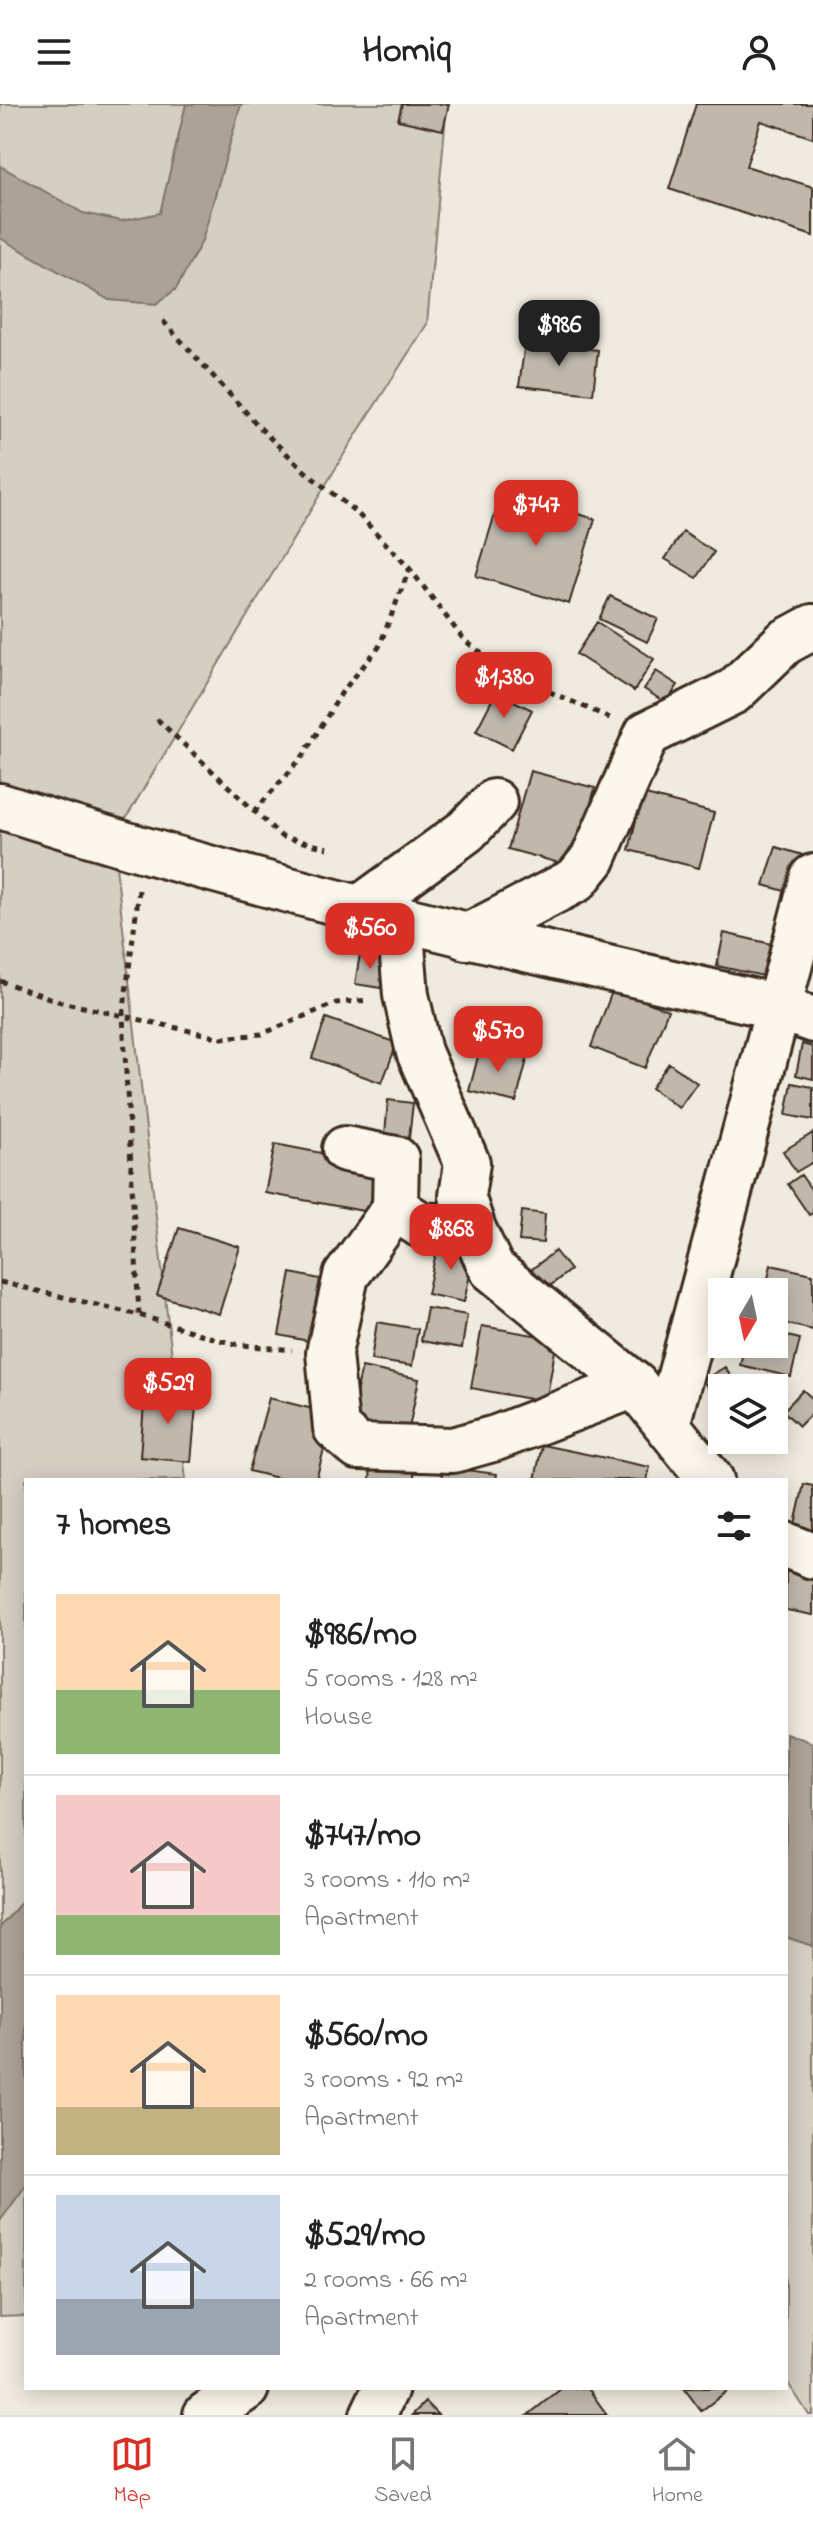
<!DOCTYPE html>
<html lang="en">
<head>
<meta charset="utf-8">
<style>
	:root { --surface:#fff; --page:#f6f6f6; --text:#222; --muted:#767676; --line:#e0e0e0; --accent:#d93025 }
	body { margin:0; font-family:"Indie Flower",sans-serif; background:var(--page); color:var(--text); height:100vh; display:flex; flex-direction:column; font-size:30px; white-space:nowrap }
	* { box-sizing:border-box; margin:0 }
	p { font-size:26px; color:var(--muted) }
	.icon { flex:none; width:44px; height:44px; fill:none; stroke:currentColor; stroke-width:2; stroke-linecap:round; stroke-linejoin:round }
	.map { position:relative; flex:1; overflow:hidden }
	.panel { position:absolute; left:24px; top:1374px; width:764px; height:912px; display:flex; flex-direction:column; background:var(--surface); border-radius:0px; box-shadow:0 4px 20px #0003 }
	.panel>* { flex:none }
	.needle { width:52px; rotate:189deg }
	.buttons { position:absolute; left:708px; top:1174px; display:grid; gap:16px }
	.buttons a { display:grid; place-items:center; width:80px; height:80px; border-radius:0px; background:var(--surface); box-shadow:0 4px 20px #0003; font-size:40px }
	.price { position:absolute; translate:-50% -68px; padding:0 18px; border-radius:16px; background:var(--accent); color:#fff; font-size:26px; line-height:52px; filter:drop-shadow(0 2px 4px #0008) }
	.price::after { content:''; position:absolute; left:50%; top:48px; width:24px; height:18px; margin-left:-12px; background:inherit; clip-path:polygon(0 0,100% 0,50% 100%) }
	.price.on { background:#222; color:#fff }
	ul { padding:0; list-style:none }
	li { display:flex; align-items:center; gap:24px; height:200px; padding:0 32px }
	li+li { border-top:2px solid var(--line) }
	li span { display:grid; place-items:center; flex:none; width:224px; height:160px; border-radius:0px; color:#555 }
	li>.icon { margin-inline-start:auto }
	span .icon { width:96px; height:96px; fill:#fffc; stroke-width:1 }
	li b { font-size:34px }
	h2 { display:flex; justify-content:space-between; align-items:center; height:96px; padding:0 32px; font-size:34px }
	header { display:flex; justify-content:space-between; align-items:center; height:104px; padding:0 32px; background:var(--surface); font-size:36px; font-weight:700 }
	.dock { display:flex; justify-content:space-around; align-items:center; height:112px; border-top:2px solid var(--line); background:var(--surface); font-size:22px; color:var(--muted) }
	.dock a { display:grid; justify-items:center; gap:4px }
	.dock .on { color:var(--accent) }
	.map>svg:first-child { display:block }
</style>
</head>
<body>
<header><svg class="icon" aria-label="menu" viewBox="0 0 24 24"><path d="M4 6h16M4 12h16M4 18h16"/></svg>Homiq<svg class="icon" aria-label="person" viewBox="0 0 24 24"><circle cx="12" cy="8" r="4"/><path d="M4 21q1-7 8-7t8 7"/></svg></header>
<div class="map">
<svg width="813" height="2311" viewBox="0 0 813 2311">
	<rect width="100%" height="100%" fill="#f0ebe0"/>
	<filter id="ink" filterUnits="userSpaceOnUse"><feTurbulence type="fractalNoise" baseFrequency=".0125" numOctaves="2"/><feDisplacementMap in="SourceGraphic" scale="16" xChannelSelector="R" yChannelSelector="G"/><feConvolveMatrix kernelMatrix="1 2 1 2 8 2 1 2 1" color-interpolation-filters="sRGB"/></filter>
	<g filter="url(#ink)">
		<path fill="#d5cec3" stroke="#887c70" stroke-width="2" d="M0,0h447l-20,220 -78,122 -236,394 73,640h-160v417l-26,30z
			M786,1833l27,9v469h-4l-23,-35z
			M26,2081v131l-26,1v-96z"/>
		<path fill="#aca397" stroke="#7f7367" stroke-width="2" d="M186,0h55l-39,137 -26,48 -20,15 -47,-4 -109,-62v-72l83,47 38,8 39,-8z
			M786,1629l27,10v203l-27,-9z
			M26,1793v288l-26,36v-294z"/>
		<path fill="#c0b8ad" stroke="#3b2a1e" stroke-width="2" d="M402,0h47l-6,26 -45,-10z
			M696,0h117v34l-52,-17 -15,45 67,21v49l-144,-47z
			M525,238l73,8 -5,44 -74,-8z
			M502,387l93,28 -26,85 -93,-28z
			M683,428l31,20 -17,26 -32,-19z
			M610,492l48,23 -11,23 -48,-23z
			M597,518l57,37 -20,32 -58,-37z
			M656,567l22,14 -12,18 -22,-14z
			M496,588l36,18 -20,39 -36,-18z
			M530,667l65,17 -21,79 -66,-18z
			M642,690l72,19 -15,55 -70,-18z
			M776,743l30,9 -11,38 -31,-9z
			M724,829l56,13 -7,32 -56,-12z
			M360,850l26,4 -5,30 -26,-4z
			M613,885l55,21 -23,58 -54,-21z
			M326,914l71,25 -15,40 -70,-25z
			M802,940l11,3v32l-17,-4z
			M481,941l47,11 -12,46 -47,-11z
			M669,959l28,20 -18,25 -28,-20z
			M792,979l21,4v33l-27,-5z
			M388,996l25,3 -5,44 -24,-2z
			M813,1029v29l-17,10 -13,-21z
			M275,1040l103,20 -9,48 -104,-19z
			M801,1071l12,17v21l-4,2 -21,-31z
			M522,1107l23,3 -2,29 -24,-2z
			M179,1124l61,19 -21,67 -62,-19z
			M438,1139l37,8 -11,51 -37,-8z
			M555,1147l15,19 -24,19 -15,-19z
			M771,1161l42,9v56l-39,-9v-29h-9z
			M291,1169l29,6 -12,62 -29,-6z
			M427,1204l40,7 -5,33 -41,-7z
			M377,1218l41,7 -6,37 -41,-6z
			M482,1222l75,13 -11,63 -75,-14z
			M774,1229l26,6 -9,38 -51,-12 5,-21h29z
			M362,1263l57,12 -12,59 -58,-13z
			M725,1263l10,17 -13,4 -9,9 -10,-17z
			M803,1286l10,9v13l-14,14 -16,-15z
			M145,1287l52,4 -6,67 -51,-5z
			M269,1294l64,16 -17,66h-31l-36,-9z
			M542,1341l108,22 -3,13h-112z
			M371,1361l43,1v14h-44z
			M443,1363l54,7 -1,6h-55z
			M804,1380l9,2v61l-22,-5z
			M786,1466l27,4v41l-27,-5z
			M562,2284h26l19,27h-79z
			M684,2284h47l-30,23z
			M425,2298l13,13h-26z"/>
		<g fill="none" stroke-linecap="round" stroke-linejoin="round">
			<defs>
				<path id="minor" d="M0,702c256,82 516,142 778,201l35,13
					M360,804l106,-77 28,-29
					M400,816l6,75 13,57 48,111 -5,33 11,33
					M466,833l110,-57 17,-21 54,-125 87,-43 51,-49 28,-15
					M345,1045l51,10 -1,49 -49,68 -17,77 7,75 22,19 95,3 43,-12 139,-53
					M395,1104l26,17 52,4 19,40 143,116 76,95
					M667,1321l146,-548
					M786,1441l27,11
					M206,2311l40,-27
					M373,2311l13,-27"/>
			</defs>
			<use href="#minor" stroke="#3b2a1e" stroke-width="50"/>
			<path stroke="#3b2a1e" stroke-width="5" stroke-dasharray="6 6" stroke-linecap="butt" d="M163,217l101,111 44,42 49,39 53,56 54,71 47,35 99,43
				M157,615l125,118 46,11
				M254,708l49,-56 39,-64 37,-45 30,-77
				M139,786l-16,126 16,299
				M0,877l61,21 161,36 40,-4 74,-31 33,-3
				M0,1178l139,33 94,29 59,6"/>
			<use href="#minor" stroke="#fbf7ec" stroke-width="44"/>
		</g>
	</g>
</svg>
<div class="buttons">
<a><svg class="needle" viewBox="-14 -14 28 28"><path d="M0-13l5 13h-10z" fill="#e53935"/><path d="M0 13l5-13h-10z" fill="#767676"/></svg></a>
<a><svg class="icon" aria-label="layers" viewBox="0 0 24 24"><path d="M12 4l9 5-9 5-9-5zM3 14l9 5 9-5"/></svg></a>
</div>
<b class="price on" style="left:559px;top:264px">$986</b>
<b class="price" style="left:536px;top:444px">$747</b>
<b class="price" style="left:504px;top:616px">$1,380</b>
<b class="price" style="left:370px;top:867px">$560</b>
<b class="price" style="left:498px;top:970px">$570</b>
<b class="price" style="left:451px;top:1168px">$868</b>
<b class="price" style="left:168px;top:1322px">$529</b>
<section class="panel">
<h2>7 homes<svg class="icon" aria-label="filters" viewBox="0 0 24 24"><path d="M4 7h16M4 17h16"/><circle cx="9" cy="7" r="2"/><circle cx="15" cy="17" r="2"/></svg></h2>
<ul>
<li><span style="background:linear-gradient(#ffd9b3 60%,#8fb573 0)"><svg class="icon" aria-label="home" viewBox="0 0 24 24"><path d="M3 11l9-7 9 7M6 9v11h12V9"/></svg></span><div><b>$986/mo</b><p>5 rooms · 128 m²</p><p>House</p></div></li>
<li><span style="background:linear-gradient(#f6c9c9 75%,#8fb573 0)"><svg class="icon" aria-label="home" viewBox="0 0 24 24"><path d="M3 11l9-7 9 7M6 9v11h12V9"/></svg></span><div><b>$747/mo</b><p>3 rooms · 110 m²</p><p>Apartment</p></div></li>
<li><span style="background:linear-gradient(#ffd9b3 70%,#c2b280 0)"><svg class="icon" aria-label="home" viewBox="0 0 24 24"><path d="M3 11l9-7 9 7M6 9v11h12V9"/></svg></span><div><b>$560/mo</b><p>3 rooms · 92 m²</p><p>Apartment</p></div></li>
<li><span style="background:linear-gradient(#c9d6e8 65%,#9aa5b1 0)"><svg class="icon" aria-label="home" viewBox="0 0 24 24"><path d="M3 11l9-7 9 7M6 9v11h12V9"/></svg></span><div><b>$529/mo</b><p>2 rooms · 66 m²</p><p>Apartment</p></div></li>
</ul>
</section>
</div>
<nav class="dock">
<a class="on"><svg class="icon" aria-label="map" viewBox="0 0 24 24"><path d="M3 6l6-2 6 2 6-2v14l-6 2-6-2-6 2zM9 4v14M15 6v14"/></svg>Map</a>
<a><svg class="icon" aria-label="saved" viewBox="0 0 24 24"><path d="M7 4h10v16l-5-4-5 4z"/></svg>Saved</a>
<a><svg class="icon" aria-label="home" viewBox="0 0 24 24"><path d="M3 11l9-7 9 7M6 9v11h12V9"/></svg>Home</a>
</nav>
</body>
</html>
